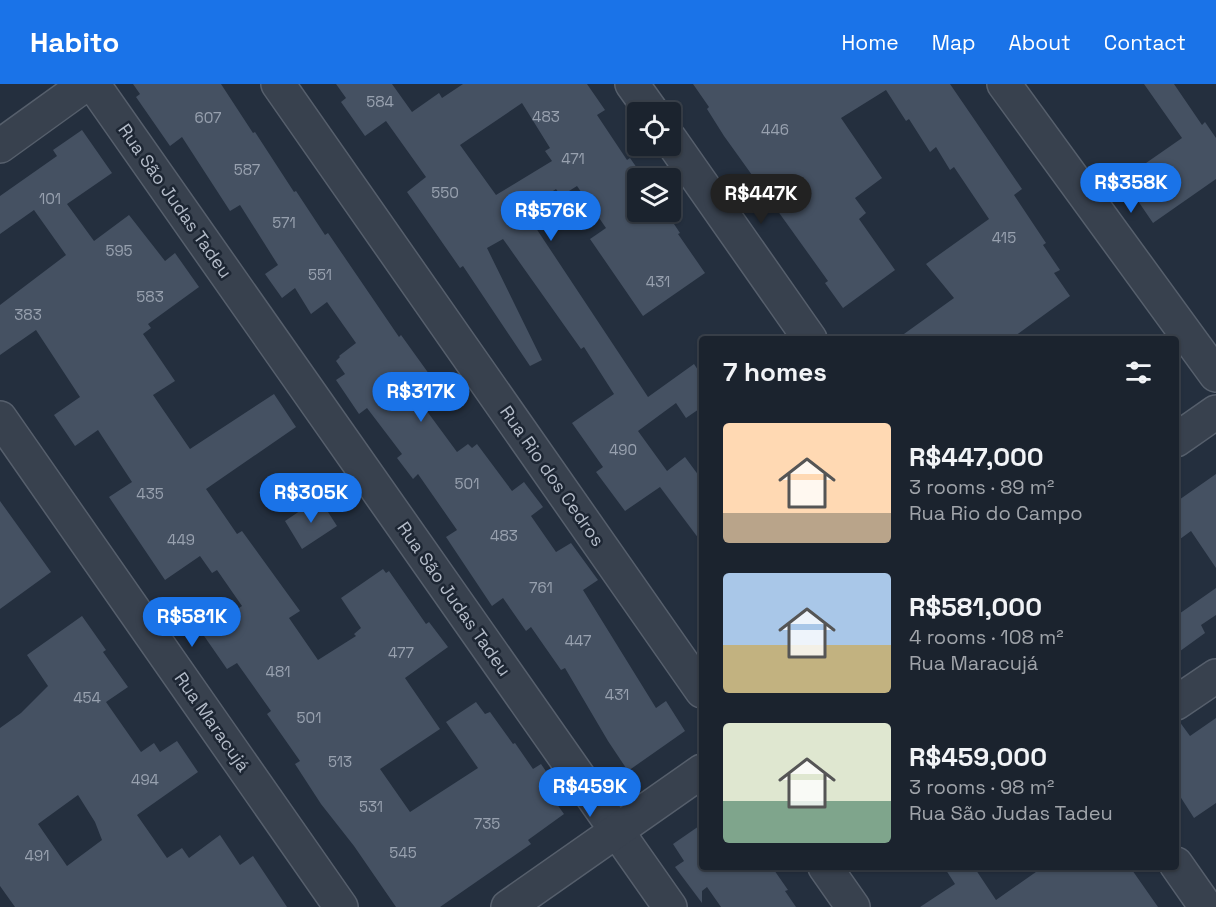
<!DOCTYPE html>
<html lang="en">
<head>
<meta charset="utf-8">
<style>
	:root { --surface:#1b232e; --page:#282f3a; --text:#f1f3f6; --muted:#a0a4aa; --line:#39404a; --accent:#1a73e8 }
	body { margin:0; font-family:"Space Grotesk",sans-serif; background:var(--page); color:var(--text); height:100vh; display:flex; flex-direction:column; font-size:22px; white-space:nowrap }
	* { box-sizing:border-box; margin:0 }
	p { font-size:20px; color:var(--muted) }
	.icon { flex:none; width:33px; height:33px; fill:none; stroke:currentColor; stroke-width:2; stroke-linecap:round; stroke-linejoin:round }
	.map { position:relative; flex:1; overflow:hidden }
	.details { position:absolute; left:699px; top:252px; width:480px; height:534px; display:flex; flex-direction:column; background:var(--surface); border-radius:6px; box-shadow:0 2px 4px #0004,0 0 0 2px var(--line) }
	.details>* { flex:none }
	.tools { position:absolute; left:627px; top:18px; display:grid; gap:12px }
	.tools a { display:grid; place-items:center; width:54px; height:54px; border-radius:6px; background:var(--surface); box-shadow:0 2px 4px #0004,0 0 0 2px var(--line); font-size:30px }
	.price { position:absolute; translate:-50% -51px; padding:0 14px; border-radius:21px; background:var(--accent); color:#fff; font-size:20px; line-height:39px; filter:drop-shadow(0 2px 3px #0008) }
	.price::after { content:''; position:absolute; left:50%; top:36px; width:18px; height:14px; margin-left:-9px; background:inherit; clip-path:polygon(0 0,100% 0,50% 100%) }
	.price.current { background:#222; color:#fff }
	ul { padding:0; list-style:none }
	li { display:flex; align-items:center; gap:18px; height:150px; padding:0 24px }
	li span { display:grid; place-items:center; flex:none; width:168px; height:120px; border-radius:6px; color:#555 }
	li>.icon { margin-inline-start:auto }
	span .icon { width:72px; height:72px; fill:#fffc; stroke-width:1 }
	li b { font-size:26px }
	h2 { display:flex; justify-content:space-between; align-items:center; height:72px; padding:0 24px; font-size:26px }
	header { display:flex; align-items:center; gap:36px; box-sizing:border-box; height:84px; padding:0 30px; background:var(--accent); color:#fff }
	header strong { font-size:28px }
	nav { display:flex; gap:33px; margin-inline-start:auto; font-size:21px }
	.map>svg:first-child { display:block }
</style>
</head>
<body>
<header>
<strong>Habito</strong>
<nav><a>Home</a><a>Map</a><a>About</a><a>Contact</a></nav>
</header>
<div class="map">
<svg width="1216" height="823" viewBox="0 0 1216 823">
	<rect width="100%" height="100%" fill="#242f3e"/>
	<path fill="#455162" fill-rule="evenodd" d="M133,0h88l32,49 2,-1 39,60 2,-1 29,44 3,-2 71,104 2,-2 36,50 -19,14 39,53 11,-8 4,4 5,-4 35,47 12,-9 19,25 -12,9 25,36 15,-9 27,37 -15,10 73,118 10,-7 19,30 -57,40 -20,-30 -43,-73 -4,2 -30,-43 -5,4 -23,-33 -11,8 -46,-69 11,-7 -39,-56 -5,5 -16,-21 5,-4 -35,-46 -8,6 -23,-34 9,-6 -9,-13 4,-4 -1,-1 17,-13 -29,-41 -16,12 -16,-26 -13,10 -17,-24 13,-9 -38,-60 -10,6 -48,-74 -12,9 -34,-49 4,-3z
		M336,0h56l20,28 27,-19 3,5 21,-14h124l18,26 -8,5 30,45 3,-2 14,20h-6v34h28l14,21 -2,1 27,39 -62,43 -53,-77 16,-11 -29,-42 -16,10 -5,-7 -32,21 124,187 46,-33 8,12v31l-16,11 -10,-15 -38,28 29,40 18,-14 17,23v63l-42,-56 -35,24 -29,-39 7,-5 -31,-44 42,-29 -30,-47 -3,2 -78,-110 -16,9 55,112 -12,6 -67,-100 -3,2 -53,-76 19,-15 -40,-56 -21,15 -24,-34 5,-4zM522,19l28,45 -5,3 7,10 -56,34 -36,-50z
		M693,0h257l72,105 -8,6 32,48 -3,2 17,25 -6,3 16,23 -59,43h-114l57,-41 -28,-34 63,-45 -35,-52 -4,3 -14,-23 -6,5 -21,-33 -3,2 -20,-31 -45,28 41,60 -27,20 11,15 -7,6 36,51 -52,38 -18,-25 3,-2 -104,-145 -17,-27 2,-2z
		M1144,0h30l28,41 3,-3 11,16v41l-63,44 -30,-44 59,-41z
		M82,46l30,43 -45,31 27,37 35,-26 36,46 10,-8 24,34 -51,37 3,4 -8,6 32,47 -22,14 37,54 84,-55 22,33 -90,62 31,45 5,-3 58,80 -11,7 29,42 38,-24 -2,-2 7,-6 -20,-30 42,-29 3,4 3,-2 37,53 3,-2 19,25 -43,31 35,51 -60,40 30,43 68,-44 -32,-46 30,-20 9,12 5,-2 23,32 2,-1 18,26 8,-5 13,19 -8,6 18,25 -36,26 3,4 -91,63h-44l-42,-61 -33,-42 -26,-40 5,-3 -33,-47 4,-3 -34,-48 -10,6 -25,-36 40,-27 -25,-36 -5,3 -12,-17 -35,24 -56,-83 23,-15 -34,-52 -23,16 -21,-31 26,-18 -44,-67 -36,25v-50l66,-50 -32,-45 -34,24v-38l57,-40 -4,-6z
		M1216,390v94l-25,-37 -15,11v-40z
		M319,414l18,28 -35,23 -17,-28z
		M0,417l51,71 -51,37z
		M1216,504v27l-15,10 4,8 -29,21v-38z
		M82,532l24,34 -3,2 25,35 -22,15 35,50 13,-9 6,9 17,-11 21,31 -61,43 30,43 15,-10 7,10 31,-23 20,30 13,-9 34,51h-272l-15,-21v-158l21,-15 27,-27 -21,-31zM78,711l17,27 7,18 -35,26 -29,-42z
		M1216,634v85l-22,15 -18,-28v-68l3,-1 11,15z
		M702,740v43h70l16,23 -3,1 11,16h-75l-14,-20 -5,4v12l-27,-36 9,-6 -11,-17z
		M944,783h30l22,33 47,-33h87l28,40h-238l35,-23z"/>
	<g fill="none" stroke-linecap="round" stroke-linejoin="round">
		<defs>
			<path id="minor" d="M93,0l577,823
				M278,0l424,607
				M632,0l20,28
				M1004,0l212,291
				M670,55l140,200
				M0,62l86,-62
				M0,334l341,489
				M1176,619l40,-27
				M1176,780l30,43
				M825,783l28,40"/>
			<path id="tertiary" d="M1176,356l40,-28
				M508,823l194,-136"/>
		</defs>
		<use href="#minor" stroke="#565f6c" stroke-width="36"/>
		<use href="#tertiary" stroke="#565f6c" stroke-width="36"/>
		<use href="#minor" stroke="#38414e" stroke-width="33"/>
		<use href="#tertiary" stroke="#38414e" stroke-width="33"/>
	</g>
	<g text-anchor="middle" stroke-width="5" stroke-linejoin="round" paint-order="stroke">
		<g font-size="15" fill="#98a1af">
			<text x="380" y="23">584</text>
			<text x="546" y="38">483</text>
			<text x="208" y="39">607</text>
			<text x="775" y="51">446</text>
			<text x="573" y="80">471</text>
			<text x="247" y="91">587</text>
			<text x="445" y="114">550</text>
			<text x="50" y="120">101</text>
			<text x="284" y="144">571</text>
			<text x="1004" y="159">415</text>
			<text x="119" y="172">595</text>
			<text x="320" y="196">551</text>
			<text x="658" y="203">431</text>
			<text x="150" y="218">583</text>
			<text x="28" y="236">383</text>
			<text x="623" y="371">490</text>
			<text x="467" y="405">501</text>
			<text x="150" y="415">435</text>
			<text x="504" y="457">483</text>
			<text x="181" y="461">449</text>
			<text x="541" y="509">761</text>
			<text x="578" y="562">447</text>
			<text x="401" y="574">477</text>
			<text x="278" y="593">481</text>
			<text x="617" y="616">431</text>
			<text x="87" y="619">454</text>
			<text x="309" y="639">501</text>
			<text x="340" y="683">513</text>
			<text x="145" y="701">494</text>
			<text x="371" y="728">531</text>
			<text x="487" y="745">735</text>
			<text x="403" y="774">545</text>
			<text x="37" y="777">491</text>
		</g>
		<g font-size="18" fill="#b4bcc9" stroke="#1d2633">
			<text transform="translate(175 117) rotate(55)" y="6">Rua São Judas Tadeu</text>
			<text transform="translate(552 392) rotate(55)" y="6">Rua Rio dos Cedros</text>
			<text transform="translate(454 515) rotate(55)" y="6">Rua São Judas Tadeu</text>
			<text transform="translate(212 638) rotate(55)" y="6">Rua Maracujá</text>
		</g>
	</g>
</svg>
<div class="tools">
<a><svg class="icon" aria-label="locate" viewBox="0 0 24 24"><circle cx="12" cy="12" r="6"/><path d="M12 2v4M12 18v4M2 12h4M18 12h4"/></svg></a>
<a><svg class="icon" aria-label="layers" viewBox="0 0 24 24"><path d="M12 4l9 5-9 5-9-5zM3 14l9 5 9-5"/></svg></a>
</div>
<b class="price" style="left:1131px;top:130px">R$358K</b>
<b class="price current" style="left:761px;top:141px">R$447K</b>
<b class="price" style="left:551px;top:158px">R$576K</b>
<b class="price" style="left:421px;top:339px">R$317K</b>
<b class="price" style="left:311px;top:440px">R$305K</b>
<b class="price" style="left:192px;top:564px">R$581K</b>
<b class="price" style="left:590px;top:734px">R$459K</b>
<section class="details">
<h2>7 homes<svg class="icon" aria-label="filters" viewBox="0 0 24 24"><path d="M4 7h16M4 17h16"/><circle cx="9" cy="7" r="2"/><circle cx="15" cy="17" r="2"/></svg></h2>
<ul>
<li><span style="background:linear-gradient(#ffd9b3 75%,#b9a48a 0)"><svg class="icon" aria-label="home" viewBox="0 0 24 24"><path d="M3 11l9-7 9 7M6 9v11h12V9"/></svg></span><div><b>R$447,000</b><p>3 rooms · 89 m²</p><p>Rua Rio do Campo</p></div></li>
<li><span style="background:linear-gradient(#a9c7e8 60%,#c2b280 0)"><svg class="icon" aria-label="home" viewBox="0 0 24 24"><path d="M3 11l9-7 9 7M6 9v11h12V9"/></svg></span><div><b>R$581,000</b><p>4 rooms · 108 m²</p><p>Rua Maracujá</p></div></li>
<li><span style="background:linear-gradient(#dfe7d0 65%,#7fa58c 0)"><svg class="icon" aria-label="home" viewBox="0 0 24 24"><path d="M3 11l9-7 9 7M6 9v11h12V9"/></svg></span><div><b>R$459,000</b><p>3 rooms · 98 m²</p><p>Rua São Judas Tadeu</p></div></li>
</ul>
</section>
</div>
</body>
</html>
